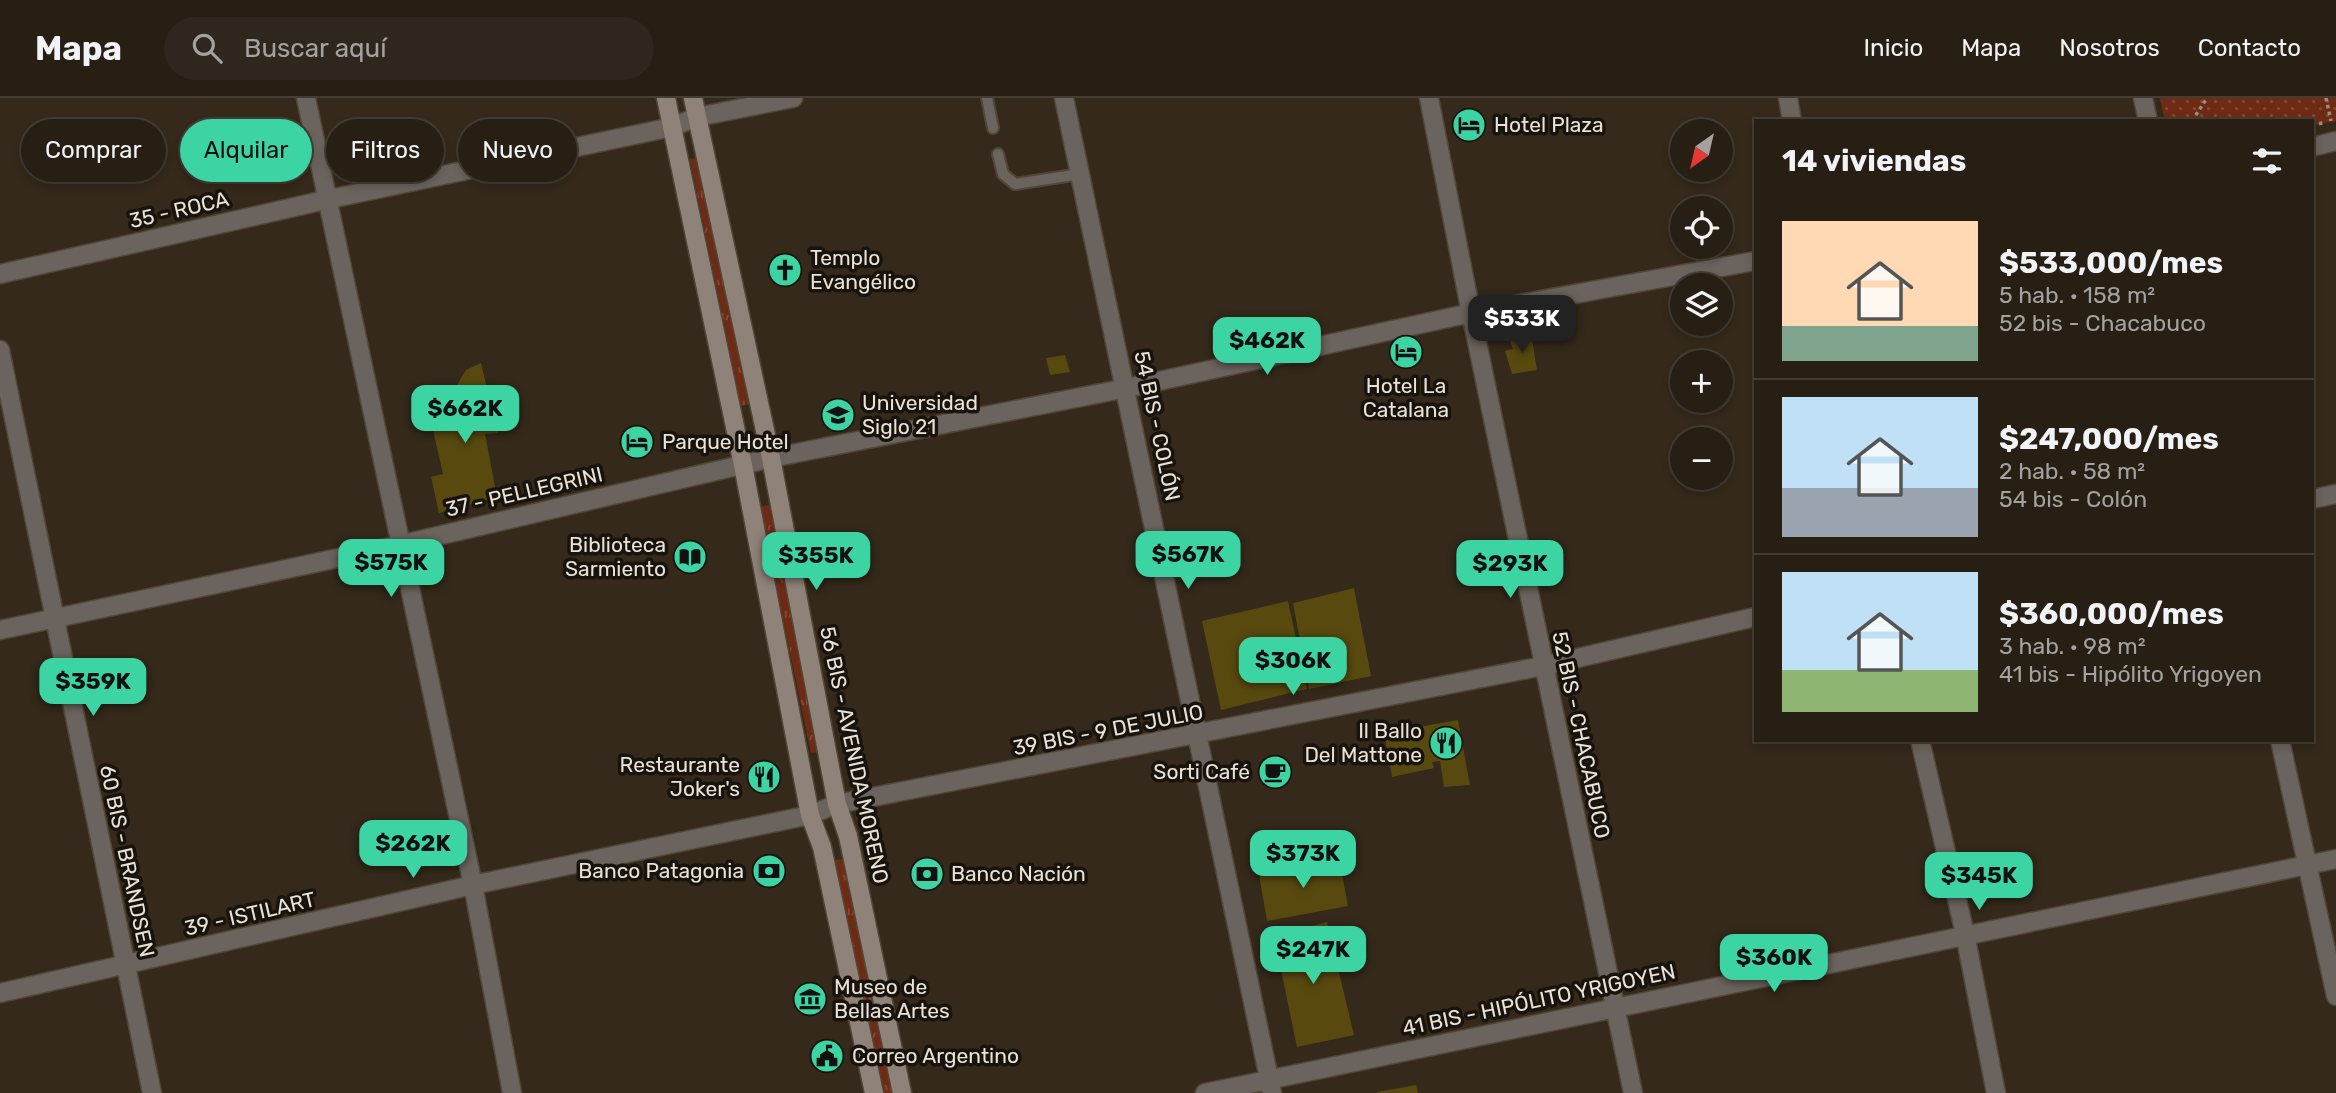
<!DOCTYPE html>
<html lang="es">
<head>
<meta charset="utf-8">
<style>
	:root { --surface:#271f14; --page:#2f271d; --text:#f1f3f6; --muted:#a4a2a0; --line:#433d34; --accent:#3dd4a3 }
	body { margin:0; font-family:Rubik,sans-serif; background:var(--page); color:var(--text); height:100vh; display:flex; flex-direction:column; font-size:26px; white-space:nowrap }
	* { box-sizing:border-box; margin:0 }
	p { font-size:23px; color:var(--muted) }
	.icon { flex:none; width:38px; height:38px; fill:none; stroke:currentColor; stroke-width:2; stroke-linecap:round; stroke-linejoin:round }
	.map { position:relative; flex:1; overflow:hidden }
	.drawer { position:absolute; left:1754px; top:21px; width:560px; height:623px; display:flex; flex-direction:column; background:var(--surface); border-radius:0px; box-shadow:0 4px 10px #0003,0 0 0 2px var(--line) }
	.drawer>* { flex:none }
	.guide { position:absolute; left:21px; top:21px; width:665px; height:63px; display:flex; gap:14px }
	.needle { width:46px; rotate:214deg }
	.buttons { position:absolute; left:1670px; top:21px; display:grid; gap:14px }
	.buttons a { display:grid; place-items:center; width:63px; height:63px; border-radius:50%; background:var(--surface); box-shadow:0 4px 10px #0003,0 0 0 2px var(--line); font-size:35px }
	.price { position:absolute; translate:-50% -60px; padding:0 16px; border-radius:14px; background:var(--accent); color:#111; font-size:23px; line-height:46px; filter:drop-shadow(0 2px 4px #0008) }
	.price::after { content:''; position:absolute; left:50%; top:42px; width:21px; height:16px; margin-left:-10px; background:inherit; clip-path:polygon(0 0,100% 0,50% 100%) }
	.price.on { background:#222; color:#fff }
	ul { padding:0; list-style:none }
	li { display:flex; align-items:center; gap:21px; height:175px; padding:0 28px }
	li+li { border-top:2px solid var(--line) }
	li span { display:grid; place-items:center; flex:none; width:196px; height:140px; border-radius:0px; color:#555 }
	li>.icon { margin-inline-start:auto }
	span .icon { width:84px; height:84px; fill:#fffc; stroke-width:1 }
	li b { font-size:30px }
	h2 { display:flex; justify-content:space-between; align-items:center; height:84px; padding:0 28px; font-size:30px }
	.tag { padding:0 24px; border-radius:32px; background:var(--surface); box-shadow:0 4px 10px #0003,0 0 0 2px var(--line); font-size:24px; line-height:63px }
	.tag.on { background:var(--accent); color:#111 }
	header { display:flex; align-items:center; gap:42px; box-sizing:border-box; height:98px; padding:0 35px; background:var(--surface); border-bottom:2px solid var(--line) }
	header strong { font-size:33px }
	nav { display:flex; gap:38px; margin-inline-start:auto; font-size:24px }
	.search { width:490px; height:63px; background:var(--page); display:flex; align-items:center; gap:18px; box-sizing:border-box; padding:0 24px; border-radius:38px; color:var(--muted); font-size:26px }
	.map>svg:first-child { display:block }
</style>
</head>
<body>
<header>
<strong>Mapa</strong>
<div class="search"><svg class="icon" aria-label="search" viewBox="0 0 24 24"><circle cx="10" cy="10" r="6"/><path d="M15 15l6 6"/></svg>Buscar aquí</div>
<nav><a>Inicio</a><a>Mapa</a><a>Nosotros</a><a>Contacto</a></nav>
</header>
<div class="map">
<svg width="2336" height="995" viewBox="0 0 2336 995">
	<defs>
		<pattern id="grass-tufts" width="24" height="20" patternUnits="userSpaceOnUse" patternTransform="scale(1.75)"><rect width="24" height="20" fill="#6f2a13"/><path d="M3 7l-1-3M5 7V3M7 7l1-3M15 17l-1-3M17 17v-4M19 17l1-3" fill="none" stroke="#844935"/></pattern>
		<pattern id="park-dots" width="8" height="8" patternUnits="userSpaceOnUse" patternTransform="scale(1.75)"><rect width="8" height="8" fill="#6f2a13"/><path d="M2 2h.1M6 6h.1" fill="none" stroke="#844935" stroke-width="1.8" stroke-linecap="round"/></pattern>
	</defs>
	<rect width="100%" height="100%" fill="#34291a"/>
	<path fill="url(#grass-tufts)" d="M698,60l51,246 -8,2 -51,-247z
		M769,407l51,247 -9,1 -51,-246z
		M844,761l48,234h-9l-48,-233z"/>
	<path fill="url(#park-dots)" d="M2160,0h176v23l-24,4v-4h-147z"/>
	<path fill="#58490f" d="M1531,235l6,37 -25,4 -7,-23 8,-2 -4,-11z
		M1065,257l5,17 -20,3 -4,-17z
		M481,265l17,70 -13,1 12,63 -58,16 -8,-36 12,-3 -11,-48 34,-56z
		M1354,490l17,88 -62,13 -16,-86z
		M1288,503l19,88 -86,21 -19,-89z
		M1458,622l12,65 -26,2 -4,-26 -8,1 2,6 -42,9 -8,-44z
		M1339,761l9,47 -81,15 -8,-47z
		M1327,824l27,113 -57,12 -23,-111z
		M1416,987l2,8h-41v-1z"/>
	<g fill="none" stroke-linecap="round" stroke-linejoin="round">
		<defs>
			<path id="service" d="M987,0l6,30
				M998,56l5,20 12,10 65,-10"/>
			<path id="minor" d="M306,0l167,787 39,208
				M1064,0l208,995
				M1429,0l42,215 162,780
				M1788,0l4,23
				M2143,0l5,23
				M2312,49l24,-6
				M0,176l325,-74 347,-73 25,-10 96,-19
				M0,252l152,743
				M2312,401l24,-5
				M0,532l399,-85 372,-87 356,-70 344,-75 284,-52
				M1920,642l45,194 31,159
				M2280,642l56,256
				M0,895l473,-108 337,-70 27,-11 706,-138 212,-49
				M1205,995l1131,-234"/>
			<path id="secondary" d="M666,0l77,367 67,350 12,32 52,246
				M693,0l78,360 66,346 11,32 54,257"/>
		</defs>
		<use href="#service" stroke="#514738" stroke-width="14"/>
		<use href="#minor" stroke="#514738" stroke-width="21"/>
		<use href="#secondary" stroke="#514738" stroke-width="21"/>
		<path stroke="#978f82" stroke-width="3.5" stroke-dasharray="3.5 3.5" stroke-linecap="butt" d="M2326,0l5,23
			M2192,23l15,-23
			M2312,27l11,-2"/>
		<use href="#service" stroke="#6b635d" stroke-width="10"/>
		<use href="#minor" stroke="#6b635d" stroke-width="18"/>
		<use href="#secondary" stroke="#8f8279" stroke-width="18"/>
	</g>
	<defs>
		<symbol id="hotel-disc" viewBox="-11 -11 22 22"><circle r="9.5" fill="#3dd4a3" stroke="#18130c"/><path d="M-6-4.5h1.5V1H6V5H4.5V3h-9V5H-6ZM-4 0a1.8 1.8 0 1 1 3.6 0ZM.5 0V-2.5h3Q6-2.5 6 0Z" fill="#111"/></symbol>
		<symbol id="church-disc" viewBox="-11 -11 22 22"><circle r="9.5" fill="#3dd4a3" stroke="#18130c"/><path d="M-1.2-6h2.4v3.5h3.3v2.4h-3.3V6h-2.4V-.1h-3.3v-2.4h3.3Z" fill="#111"/></symbol>
		<symbol id="university-disc" viewBox="-11 -11 22 22"><circle r="9.5" fill="#3dd4a3" stroke="#18130c"/><path d="M0-5L7-2L0 1L-7-2ZM-4 1L0 2.5L4 1V4Q0 6-4 4Z" fill="#111"/></symbol>
		<symbol id="library-disc" viewBox="-11 -11 22 22"><circle r="9.5" fill="#3dd4a3" stroke="#18130c"/><path d="M-6-4Q-3-5.5-.7-3.5V5Q-3 3-6 4ZM6-4Q3-5.5 .7-3.5V5Q3 3 6 4Z" fill="#111"/></symbol>
		<symbol id="restaurant-disc" viewBox="-11 -11 22 22"><circle r="9.5" fill="#3dd4a3" stroke="#18130c"/><path d="M-5-6h1v4h1v-4h1v4h1v-4h1v5L-1.5 .5V6h-2V.5L-5-1ZM5-6V6H3V1.5H1.5Q1.5-4 5-6Z" fill="#111"/></symbol>
		<symbol id="cafe-disc" viewBox="-11 -11 22 22"><circle r="9.5" fill="#3dd4a3" stroke="#18130c"/><path d="M-5.5-4.5H6V0H3Q3 3.5 0 3.5H-2.5Q-5.5 3.5-5.5 0ZM3-3.2v2h1.7v-2ZM-6 4.5H4V6H-6Z" fill="#111"/></symbol>
		<symbol id="bank-disc" viewBox="-11 -11 22 22"><circle r="9.5" fill="#3dd4a3" stroke="#18130c"/><path d="M-6-4H6V4H-6ZM0-2.3a2.3 2.3 0 1 0 0 4.6a2.3 2.3 0 1 0 0-4.6Z" fill="#111"/></symbol>
		<symbol id="museum-disc" viewBox="-11 -11 22 22"><circle r="9.5" fill="#3dd4a3" stroke="#18130c"/><path d="M0-6L6-3V-2H-6V-3ZM-5-1h2V3h-2ZM-1-1h2V3h-2ZM3-1h2V3H3ZM-6 4H6V6H-6Z" fill="#111"/></symbol>
		<symbol id="civic-disc" viewBox="-11 -11 22 22"><circle r="9.5" fill="#3dd4a3" stroke="#18130c"/><path d="M-.6-6.5H3V-4.5H.6V-3L4-1V1h2V6H-6V1h2V-1L-.6-3ZM-1.2 2.5V6h2.4V2.5Z" fill="#111"/></symbol>
	</defs>
	<g fill-rule="evenodd">
		<use href="#hotel-disc" x="1450" y="8" width="38" height="38"/>
		<use href="#church-disc" x="766" y="153" width="38" height="38"/>
		<use href="#hotel-disc" x="1387" y="235" width="38" height="38"/>
		<use href="#university-disc" x="819" y="298" width="38" height="38"/>
		<use href="#hotel-disc" x="618" y="325" width="38" height="38"/>
		<use href="#library-disc" x="671" y="440" width="38" height="38"/>
		<use href="#restaurant-disc" x="1427" y="626" width="38" height="38"/>
		<use href="#cafe-disc" x="1256" y="655" width="38" height="38"/>
		<use href="#restaurant-disc" x="745" y="660" width="38" height="38"/>
		<use href="#bank-disc" x="750" y="754" width="38" height="38"/>
		<use href="#bank-disc" x="908" y="757" width="38" height="38"/>
		<use href="#museum-disc" x="791" y="882" width="38" height="38"/>
		<use href="#civic-disc" x="808" y="939" width="38" height="38"/>
	</g>
	<g text-anchor="middle" stroke-width="7" stroke-linejoin="round" paint-order="stroke">
		<g font-size="21" fill="#e9e2d8" stroke="#18130c" text-anchor="start">
			<text x="1494" y="34">Hotel Plaza</text>
			<text x="810" y="167">Templo<tspan x="810" dy="24">Evangélico</tspan></text>
			<text x="1406" y="295" text-anchor="middle">Hotel La<tspan x="1406" dy="24">Catalana</tspan></text>
			<text x="862" y="312">Universidad<tspan x="862" dy="24">Siglo 21</tspan></text>
			<text x="662" y="351">Parque Hotel</text>
			<text x="666" y="454" text-anchor="end">Biblioteca<tspan x="666" dy="24">Sarmiento</tspan></text>
			<text x="1422" y="640" text-anchor="end">Il Ballo<tspan x="1422" dy="24">Del Mattone</tspan></text>
			<text x="740" y="674" text-anchor="end">Restaurante<tspan x="740" dy="24">Joker's</tspan></text>
			<text x="1250" y="681" text-anchor="end">Sorti Café</text>
			<text x="744" y="780" text-anchor="end">Banco Patagonia</text>
			<text x="951" y="783">Banco Nación</text>
			<text x="834" y="896">Museo de<tspan x="834" dy="24">Bellas Artes</tspan></text>
			<text x="852" y="965">Correo Argentino</text>
		</g>
		<g font-size="21" fill="#e9e2d8" stroke="#18130c">
			<text transform="translate(179 112) rotate(-13)" y="7">35 - ROCA</text>
			<text transform="translate(1157 328) rotate(78)" y="7">54 BIS - COLÓN</text>
			<text transform="translate(524 394) rotate(-13)" y="7">37 - PELLEGRINI</text>
			<text transform="translate(1108 632) rotate(-11)" y="7">39 BIS - 9 DE JULIO</text>
			<text transform="translate(1581 637) rotate(78)" y="7">52 BIS - CHACABUCO</text>
			<text transform="translate(854 657) rotate(78)" y="7">56 BIS - AVENIDA MORENO</text>
			<text transform="translate(127 763) rotate(78)" y="7">60 BIS - BRANDSEN</text>
			<text transform="translate(250 816) rotate(-13)" y="7">39 - ISTILART</text>
			<text transform="translate(1539 902) rotate(-12)" y="7">41 BIS - HIPÓLITO YRIGOYEN</text>
		</g>
	</g>
</svg>
<div class="buttons">
<a><svg class="needle" viewBox="-14 -14 28 28"><path d="M0-13l5 13h-10z" fill="#e53935"/><path d="M0 13l5-13h-10z" fill="#a4a2a0"/></svg></a>
<a><svg class="icon" aria-label="locate" viewBox="0 0 24 24"><circle cx="12" cy="12" r="6"/><path d="M12 2v4M12 18v4M2 12h4M18 12h4"/></svg></a>
<a><svg class="icon" aria-label="layers" viewBox="0 0 24 24"><path d="M12 4l9 5-9 5-9-5zM3 14l9 5 9-5"/></svg></a>
<a>+</a>
<a>−</a>
</div>
<b class="price on" style="left:1522px;top:257px">$533K</b>
<b class="price" style="left:1267px;top:279px">$462K</b>
<b class="price" style="left:465px;top:347px">$662K</b>
<b class="price" style="left:1188px;top:493px">$567K</b>
<b class="price" style="left:816px;top:494px">$355K</b>
<b class="price" style="left:391px;top:501px">$575K</b>
<b class="price" style="left:1510px;top:502px">$293K</b>
<b class="price" style="left:1293px;top:599px">$306K</b>
<b class="price" style="left:93px;top:620px">$359K</b>
<b class="price" style="left:413px;top:782px">$262K</b>
<b class="price" style="left:1303px;top:792px">$373K</b>
<b class="price" style="left:1979px;top:814px">$345K</b>
<b class="price" style="left:1313px;top:888px">$247K</b>
<b class="price" style="left:1774px;top:896px">$360K</b>
<div class="guide">
<a class="tag">Comprar</a>
<a class="tag on">Alquilar</a>
<a class="tag">Filtros</a>
<a class="tag">Nuevo</a>
</div>
<section class="drawer">
<h2>14 viviendas<svg class="icon" aria-label="filters" viewBox="0 0 24 24"><path d="M4 7h16M4 17h16"/><circle cx="9" cy="7" r="2"/><circle cx="15" cy="17" r="2"/></svg></h2>
<ul>
<li><span style="background:linear-gradient(#ffd9b3 75%,#7fa58c 0)"><svg class="icon" aria-label="home" viewBox="0 0 24 24"><path d="M3 11l9-7 9 7M6 9v11h12V9"/></svg></span><div><b>$533,000/mes</b><p>5 hab. · 158 m²</p><p>52 bis - Chacabuco</p></div></li>
<li><span style="background:linear-gradient(#bfe0f5 65%,#9aa5b1 0)"><svg class="icon" aria-label="home" viewBox="0 0 24 24"><path d="M3 11l9-7 9 7M6 9v11h12V9"/></svg></span><div><b>$247,000/mes</b><p>2 hab. · 58 m²</p><p>54 bis - Colón</p></div></li>
<li><span style="background:linear-gradient(#bfe0f5 70%,#8fb573 0)"><svg class="icon" aria-label="home" viewBox="0 0 24 24"><path d="M3 11l9-7 9 7M6 9v11h12V9"/></svg></span><div><b>$360,000/mes</b><p>3 hab. · 98 m²</p><p>41 bis - Hipólito Yrigoyen</p></div></li>
</ul>
</section>
</div>
</body>
</html>
